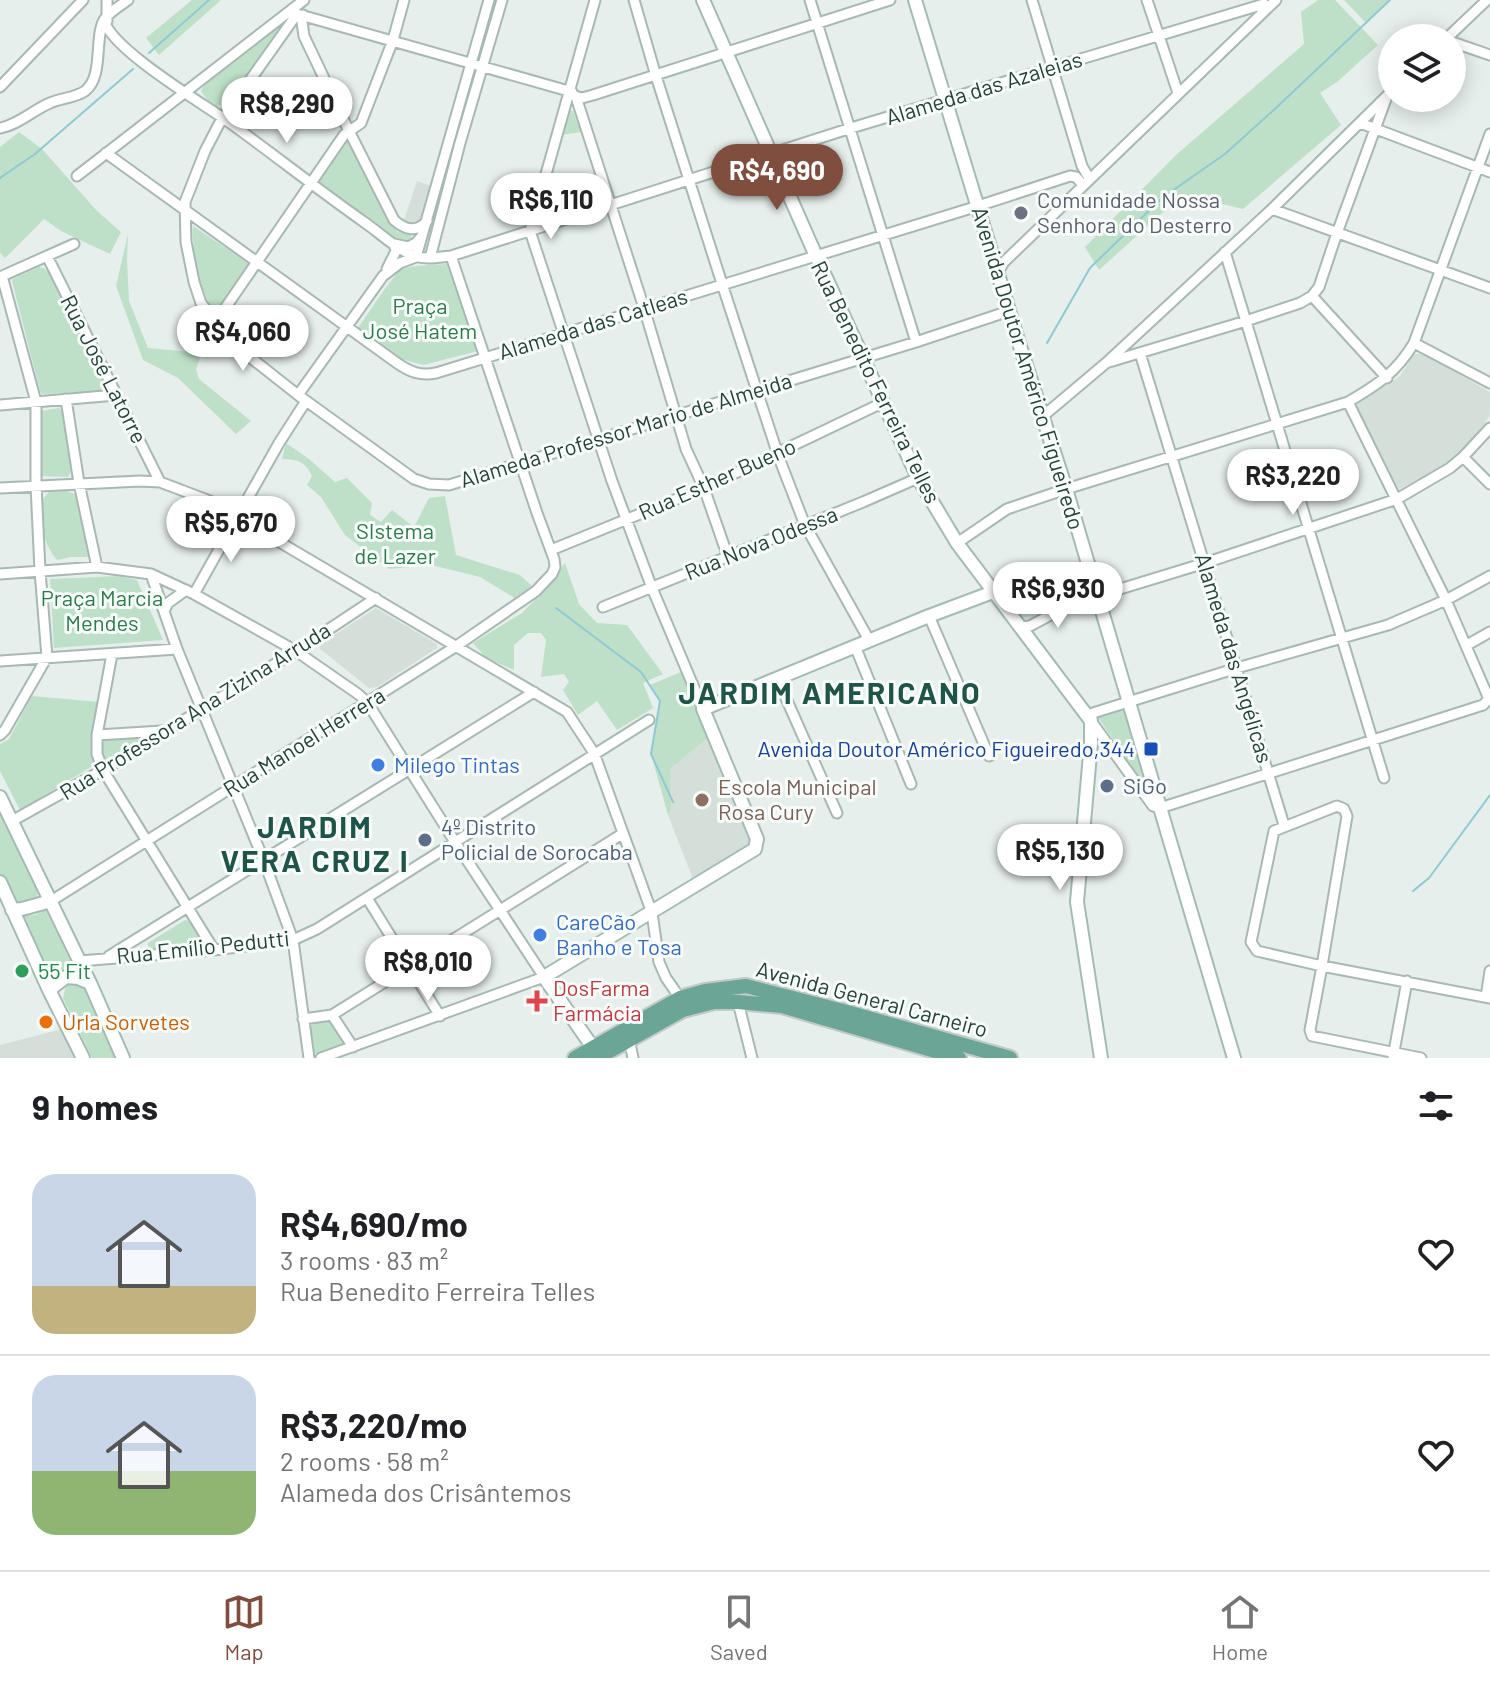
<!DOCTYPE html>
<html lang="en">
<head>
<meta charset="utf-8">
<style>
	:root { --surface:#fff; --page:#f2f2f2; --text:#202124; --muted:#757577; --line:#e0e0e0; --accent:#7f4e3f }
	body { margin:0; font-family:Barlow,sans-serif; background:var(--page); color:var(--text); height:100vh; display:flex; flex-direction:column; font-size:30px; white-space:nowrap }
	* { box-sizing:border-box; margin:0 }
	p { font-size:26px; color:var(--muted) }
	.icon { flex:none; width:44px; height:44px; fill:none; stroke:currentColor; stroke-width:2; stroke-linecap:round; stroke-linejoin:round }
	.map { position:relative; height:1058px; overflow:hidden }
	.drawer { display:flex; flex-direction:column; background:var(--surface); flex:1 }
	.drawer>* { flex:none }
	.buttons { position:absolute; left:1378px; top:24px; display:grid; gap:16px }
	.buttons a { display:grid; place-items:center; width:88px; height:88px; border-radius:50%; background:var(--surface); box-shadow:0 4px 20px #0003; font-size:40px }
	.price { position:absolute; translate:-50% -68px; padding:0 18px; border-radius:28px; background:#fff; color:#222; font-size:26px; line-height:52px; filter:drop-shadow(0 2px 4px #0008) }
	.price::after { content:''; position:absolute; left:50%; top:48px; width:24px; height:18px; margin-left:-12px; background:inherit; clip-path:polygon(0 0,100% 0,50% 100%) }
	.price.current { background:var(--accent); color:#fff }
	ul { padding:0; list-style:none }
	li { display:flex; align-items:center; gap:24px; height:200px; padding:0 32px }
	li+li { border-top:2px solid var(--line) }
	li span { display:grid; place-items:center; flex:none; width:224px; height:160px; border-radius:24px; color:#555 }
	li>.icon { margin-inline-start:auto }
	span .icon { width:96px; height:96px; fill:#fffc; stroke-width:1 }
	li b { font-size:34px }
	h2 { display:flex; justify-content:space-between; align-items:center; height:96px; padding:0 32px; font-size:34px }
	.tab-bar { display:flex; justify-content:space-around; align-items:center; height:112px; border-top:2px solid var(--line); background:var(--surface); font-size:22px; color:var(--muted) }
	.tab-bar a { display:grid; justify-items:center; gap:4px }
	.tab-bar .current { color:var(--accent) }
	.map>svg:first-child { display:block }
</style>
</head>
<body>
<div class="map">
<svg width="1490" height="1058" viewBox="0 0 1490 1058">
	<rect width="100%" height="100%" fill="#e6efeb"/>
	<path fill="#d4dfda" d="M417,181l14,5 -9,31 -7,6h-5l-6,-3z
		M1414,354h10l66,38v23l-16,24 -34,29 -40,21 -3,-2 -42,-81 45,-30z
		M376,608l61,36v4l-60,39 -8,1 -49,-39 -1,-4z
		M708,738l43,102 -2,7 -56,32 -25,-64 2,-46z
		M62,1029l14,29h-76v-13z"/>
	<path fill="#bfe0c8" d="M192,0h29l-62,55 -13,-17z
		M1318,0h17l43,45 -41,37 -17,11 21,32 -98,84 -60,-15 -84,76 -14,-23 91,-92 128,-111 -3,-32z
		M1344,0h46l-24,23z
		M284,21l3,2 -61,80 -12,4 -6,-6 -7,-10 5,-9z
		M569,110l4,1 8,21 -20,3 5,-24z
		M19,132l23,17 55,62 24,21 -11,22 -49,-23 -17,-12 -39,39 -5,-5v-106z
		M348,141l43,84 7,7 12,2 2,4 -6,5h-6l-81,-62z
		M193,226l57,38 -35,50c-16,-26 -23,-57 -22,-88z
		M128,234l-1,26 2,41 19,47 43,4 9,6 -4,11 3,10 52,42 -15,13 -58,-56 -35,-18 -27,-74z
		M447,264l31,87 -55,14 -22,-6 -43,-31c8,-11 34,-52 43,-58 7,-5 35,-5 46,-6z
		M39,267l5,1 4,4 59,117 -2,2 -63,3 -2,-3 -28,-110 1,-2z
		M59,408l5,5 7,59 -3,5 -27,-1v-65z
		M286,443l23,16 26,23 12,-4 25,25 -2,12 11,7 11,-12 22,17 15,-29 16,-2 11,59 64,20 13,12 -17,12 -36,-22 -49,-12 -42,4 -44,-34 -24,-38 -14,-12 5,-9c-8,-16 -14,-16 -30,-17z
		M65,490l12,5 13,62h-19l-14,3c-14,-16 -17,-38 -16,-59l8,-9z
		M565,563l14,41 18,19 30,2 36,49 -20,9 10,25 -36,22 -20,-29 -19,14 -15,-25 6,-8 -5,-8 -23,3 5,-37 -5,-7h-13l-14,12v25l-28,-12 -13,-15 49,-30 30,-31z
		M118,576l19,4 26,60 -109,8 -4,-69z
		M681,672l27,66 -38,31 1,42 -3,4 -17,-61 9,-53 -10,-16z
		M32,696l67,6 -8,45 5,17 -76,46 -20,-39v-27l9,-5z
		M1119,708l4,1 2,4 19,61 -1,3h-4l-40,-58 1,-5z
		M139,736l3,3 -1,3 -30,19h-4c-7,-7 -6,-14 -6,-23z
		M0,807l39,82 -3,10 -5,5h-17l-14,-30z
		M46,910l26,54c-5,7 -15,8 -23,7l-4,-5 -22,-50 12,-1z
		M185,920c11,2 14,12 18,22l-3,5 -46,5 -6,-3v-6z
		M77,981l9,4 34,73h-28l-29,-60 3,-12z
		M321,1021l8,1 14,16v6l-22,10 -7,-1 -6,-27z"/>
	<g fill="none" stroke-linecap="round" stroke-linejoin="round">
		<path stroke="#8ec9d4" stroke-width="2" d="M149,53l60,-53
			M0,178l35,-24 98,-85
			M1047,343l43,-75 72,-70 63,-44 52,-47 113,-107
			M556,608l85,64 19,29 -9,53 22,48
			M1413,891l16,-13 61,-83"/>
		<defs>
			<path id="street" d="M595,0l-65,231 82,250 40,107 51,121
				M634,0l22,76 68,214 55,168 26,67 64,115
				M810,0l106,342
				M1032,0l50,166 7,12
				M1147,0l31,93
				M292,9l5,5 275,78
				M297,14l-78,110 -14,27 -20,51 1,40 8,40 7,21 31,40 66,52 116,84 15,5 20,1 467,-143 93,-31
				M303,15l-1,7 2,14 45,95 45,89c11,10 23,13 33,1
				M104,20c6,28 96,82 122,100 46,33 91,69 138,102 16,11 33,28 51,34 11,4 25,1 36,0l400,-128 413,-124
				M107,21v-21
				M1447,38l40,-38
				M1452,42l38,13
				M0,87l83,-87
				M575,96l7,2 11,-3 297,-95
				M576,97l68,211 42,141 18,39 24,69
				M1360,123l130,49
				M0,128c18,-3 33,-18 50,-25 11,-5 25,-5 35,-12 19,-14 9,-54 19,-71 5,-8 16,-14 24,-20
				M106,153l291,210c13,9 23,13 39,10l542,-167 92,-30 6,1 7,8
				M77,176l227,-176
				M1272,209l218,79
				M1225,252l159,526
				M47,256l113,226
				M430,258l30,-115 42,-143
				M387,269l9,-18 -2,-7 14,3 8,-4 6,-7
				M998,272l6,-10 272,-262
				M0,277l74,-33
				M1312,296l75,82
				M215,323l129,-188 17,-12 32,-83 11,-40
				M1414,343l76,40
				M1140,353l144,472
				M1109,362l137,-41 54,-18 12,-7 7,-9 18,-54 49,-134
				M298,395l85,-119 17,-13 16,-6 73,-257
				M66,399l13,84 18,84
				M1348,402l98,198 43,99 -6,6 -323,103 -7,-2 -62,-85 2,-8 144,-45 151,-43 58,-25 44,-24
				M0,405l116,-10
				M1042,417l64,-54 166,-154 120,-118
				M1463,457l27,27
				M0,488l140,-7 20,1 50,19 357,211 27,41 58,160 7,49 7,16 14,20
				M957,543l50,-34 59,-20 282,-87c29,-17 48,-29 66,-59l76,-209
				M551,550l153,-62 178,-85
				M0,574l97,-7 54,7 43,20 102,57 62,43 9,8 88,140 89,135 -223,81
				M151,574l26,75 87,212 29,79 16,118
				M194,594l85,-151 27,-42
				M603,607l260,-105 55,-24
				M164,611l4,-8 18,-13
				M929,616l60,140
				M1020,627l10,-1 41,-22 134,-41 192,-64 53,-31 13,-11 27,-29
				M1467,645l23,-13
				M855,646l56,138
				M112,654l-15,81v19l6,16 111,180
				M0,661l177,-12
				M777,678l60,135
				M0,735l5,-5 42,-73 -7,-86 -4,-86v-83l-34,-126
				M97,735l65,-4
				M12,821l91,-51 193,-119 80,-53
				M367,898l73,118
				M51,901l404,-254 81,-56 16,-17 3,-7 -1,-8 -17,-46 -86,-257
				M109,956l425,-264
				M80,961l134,-11 79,-10 24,-11 332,-209
				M1486,997l4,-26
				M738,1002l14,56
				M332,1015l21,32
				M303,1019l29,-4 290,-181
				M629,1039l4,19
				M1393,1057l14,-76
				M1421,1058l-109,-22 -2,-6 12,-64 25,-150 -3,-7 -7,-3 -63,25 -23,111 6,9 65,15 168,32"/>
			<path id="secondary" d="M703,0l113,256 102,222 39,65 134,178v22l-14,159 24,156
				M915,0l103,340 48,149 168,569
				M0,797l90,186 33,75
				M0,882l49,108 34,68
				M12,910l10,-1 29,-8
				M544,977l211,-128 2,-10 -54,-130 226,-93 64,-24
				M544,977l54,78
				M49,990l17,-13 12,1 12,5"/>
			<path id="primary" d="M575,1058l105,-60 25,-7 41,-5 101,26 163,46
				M597,1058l86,-48 31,-8h24l44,4 177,52"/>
		</defs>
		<use href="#street" stroke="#a8b8b2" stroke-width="13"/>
		<use href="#secondary" stroke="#a4bbb3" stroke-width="16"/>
		<use href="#primary" stroke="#c2cac8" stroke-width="18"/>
		<use href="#street" stroke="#fff" stroke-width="9"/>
		<use href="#secondary" stroke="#fff" stroke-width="12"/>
		<use href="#primary" stroke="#6aa596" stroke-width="14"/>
	</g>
	<circle fill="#6b7280" stroke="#f7fbf9" stroke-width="3" cx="1021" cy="213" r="8"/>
	<rect fill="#1a4fb4" stroke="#f7fbf9" stroke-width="3" x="1143" y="741" width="16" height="16" rx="4"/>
	<g fill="#3f7fe0" stroke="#f7fbf9" stroke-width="3">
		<circle cx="378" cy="765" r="8"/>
		<circle cx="540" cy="935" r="8"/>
	</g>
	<g fill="#5c6f8a" stroke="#f7fbf9" stroke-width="3">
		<circle cx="1107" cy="786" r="8"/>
		<circle cx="425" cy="840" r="8"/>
	</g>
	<circle fill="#8d6e63" stroke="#f7fbf9" stroke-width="3" cx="702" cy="800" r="8"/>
	<circle fill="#2e9e5b" stroke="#f7fbf9" stroke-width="3" cx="22" cy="971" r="8"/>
	<path fill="#e0444e" stroke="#f7fbf9" stroke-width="3" d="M533 989h8v8h8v8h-8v8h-8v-8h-8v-8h8z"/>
	<circle fill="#e8710a" stroke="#f7fbf9" stroke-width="3" cx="46" cy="1022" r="8"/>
	<g text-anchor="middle" stroke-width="6" stroke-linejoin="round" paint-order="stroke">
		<g font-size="22" fill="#24423a" stroke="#f7fbf9">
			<text transform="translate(984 88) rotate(-17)" y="8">Alameda das Azaleias</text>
			<text transform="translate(593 324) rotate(-17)" y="8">Alameda das Catleas</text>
			<text transform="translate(1028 368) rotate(73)" y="8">Avenida Doutor Américo Figueiredo</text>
			<text transform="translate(104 369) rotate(63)" y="8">Rua José Latorre</text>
			<text transform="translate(876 382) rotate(64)" y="8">Rua Benedito Ferreira Telles</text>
			<text transform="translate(626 430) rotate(-17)" y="8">Alameda Professor Mario de Almeida</text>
			<text transform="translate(717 479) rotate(-24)" y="8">Rua Esther Bueno</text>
			<text transform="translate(761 543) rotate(-22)" y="8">Rua Nova Odessa</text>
			<text transform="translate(1234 658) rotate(73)" y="8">Alameda das Angélicas</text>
			<text transform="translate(195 711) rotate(-32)" y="8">Rua Professora Ana Zizina Arruda</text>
			<text transform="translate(304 742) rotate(-32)" y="8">Rua Manoel Herrera</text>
			<text transform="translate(203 947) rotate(-6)" y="8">Rua Emílio Pedutti</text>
			<text transform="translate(872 999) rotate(15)" y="8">Avenida General Carneiro</text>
		</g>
		<g font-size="22" fill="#5b616d" stroke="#f7fbf9" text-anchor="start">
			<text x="1037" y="208">Comunidade Nossa<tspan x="1037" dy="25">Senhora do Desterro</tspan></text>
		</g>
		<g font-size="22" fill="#2d7a4b" stroke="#f7fbf9">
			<text x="420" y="314">Praça<tspan x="420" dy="25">José Hatem</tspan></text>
			<text x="395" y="539">SIstema<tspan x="395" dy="25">de Lazer</tspan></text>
			<text x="102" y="606">Praça Marcia<tspan x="102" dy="25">Mendes</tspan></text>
		</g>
		<g font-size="22" fill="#164399" stroke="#f7fbf9" text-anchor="end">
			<text x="1135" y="757">Avenida Doutor Américo Figueiredo,344</text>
		</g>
		<g font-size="22" fill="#366cbe" stroke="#f7fbf9" text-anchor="start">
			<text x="394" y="773">Milego Tintas</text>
			<text x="556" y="930">CareCão<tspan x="556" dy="25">Banho e Tosa</tspan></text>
		</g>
		<g font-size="22" fill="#4e5e75" stroke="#f7fbf9" text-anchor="start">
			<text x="1123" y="794">SiGo</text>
			<text x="441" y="835">4º Distrito<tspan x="441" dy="25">Policial de Sorocaba</tspan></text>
		</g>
		<g font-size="22" fill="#785e54" stroke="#f7fbf9" text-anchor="start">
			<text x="718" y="795">Escola Municipal<tspan x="718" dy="25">Rosa Cury</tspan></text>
		</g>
		<g font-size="22" fill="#27864d" stroke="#f7fbf9" text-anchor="start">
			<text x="38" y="979">55 Fit</text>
		</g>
		<g font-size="22" fill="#be3a42" stroke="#f7fbf9" text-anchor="start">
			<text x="553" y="996">DosFarma<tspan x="553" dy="25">Farmácia</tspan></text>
		</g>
		<g font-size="22" fill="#c56008" stroke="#f7fbf9" text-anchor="start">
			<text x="62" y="1030">Urla Sorvetes</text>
		</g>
		<g font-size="30" font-weight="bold" letter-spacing="2" fill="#1f5548" stroke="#f7fbf9">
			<text x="830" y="704">JARDIM AMERICANO</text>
			<text x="315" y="838">JARDIM<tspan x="315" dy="34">VERA CRUZ I</tspan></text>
		</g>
	</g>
</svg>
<div class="buttons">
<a><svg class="icon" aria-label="layers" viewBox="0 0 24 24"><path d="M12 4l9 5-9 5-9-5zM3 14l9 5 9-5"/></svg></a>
</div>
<b class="price" style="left:287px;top:145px">R$8,290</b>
<b class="price current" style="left:777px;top:212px">R$4,690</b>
<b class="price" style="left:551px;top:241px">R$6,110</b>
<b class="price" style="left:243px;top:373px">R$4,060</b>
<b class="price" style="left:1293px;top:517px">R$3,220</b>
<b class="price" style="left:231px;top:564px">R$5,670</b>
<b class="price" style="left:1058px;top:630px">R$6,930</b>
<b class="price" style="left:1060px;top:892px">R$5,130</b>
<b class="price" style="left:428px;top:1003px">R$8,010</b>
</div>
<section class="drawer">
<h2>9 homes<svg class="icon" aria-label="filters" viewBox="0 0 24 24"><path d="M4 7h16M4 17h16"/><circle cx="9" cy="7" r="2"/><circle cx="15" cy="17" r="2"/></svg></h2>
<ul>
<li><span style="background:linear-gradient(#c9d6e8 70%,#c2b280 0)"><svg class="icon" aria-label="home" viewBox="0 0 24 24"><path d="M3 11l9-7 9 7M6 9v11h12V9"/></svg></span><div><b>R$4,690/mo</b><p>3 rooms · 83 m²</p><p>Rua Benedito Ferreira Telles</p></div><svg class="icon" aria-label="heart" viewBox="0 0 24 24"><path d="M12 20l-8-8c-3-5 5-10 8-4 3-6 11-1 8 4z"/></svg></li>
<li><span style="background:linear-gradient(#c9d6e8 60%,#8fb573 0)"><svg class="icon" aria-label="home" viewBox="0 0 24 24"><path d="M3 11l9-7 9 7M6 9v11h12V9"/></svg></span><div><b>R$3,220/mo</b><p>2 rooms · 58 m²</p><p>Alameda dos Crisântemos</p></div><svg class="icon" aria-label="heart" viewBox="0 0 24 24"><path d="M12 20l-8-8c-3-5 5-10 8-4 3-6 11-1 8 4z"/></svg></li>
</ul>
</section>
<nav class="tab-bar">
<a class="current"><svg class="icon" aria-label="map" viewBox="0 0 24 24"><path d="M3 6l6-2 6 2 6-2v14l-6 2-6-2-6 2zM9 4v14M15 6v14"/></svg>Map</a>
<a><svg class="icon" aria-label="saved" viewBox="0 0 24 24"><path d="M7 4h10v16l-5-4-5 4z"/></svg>Saved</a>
<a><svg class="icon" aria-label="home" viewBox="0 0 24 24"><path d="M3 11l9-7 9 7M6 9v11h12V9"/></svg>Home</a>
</nav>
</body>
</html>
